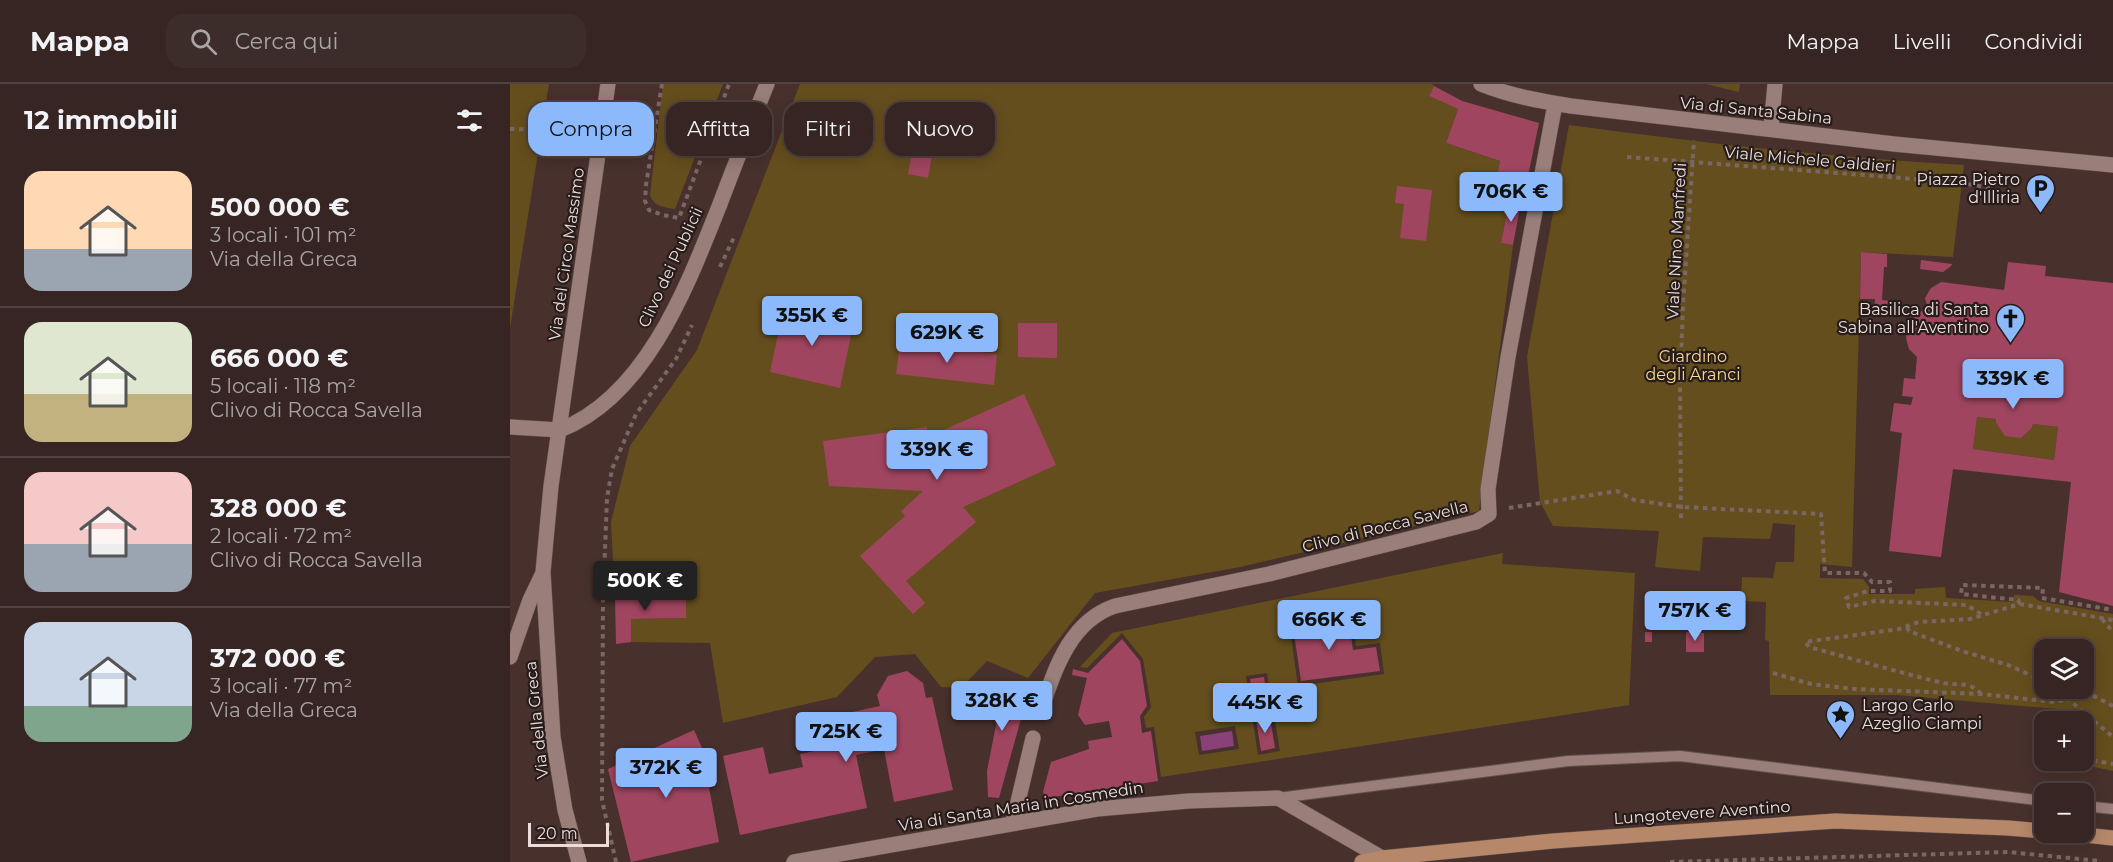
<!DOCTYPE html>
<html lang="it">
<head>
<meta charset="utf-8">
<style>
	:root { --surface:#362522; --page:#3d2d2a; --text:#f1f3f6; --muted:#aaa5a5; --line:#504240; --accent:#8cb9fc }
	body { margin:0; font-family:Montserrat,sans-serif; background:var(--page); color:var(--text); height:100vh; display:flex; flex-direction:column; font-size:22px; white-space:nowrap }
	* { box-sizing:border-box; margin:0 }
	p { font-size:20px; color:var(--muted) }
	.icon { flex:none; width:33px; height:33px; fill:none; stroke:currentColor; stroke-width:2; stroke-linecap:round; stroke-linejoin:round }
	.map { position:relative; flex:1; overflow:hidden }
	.panel { display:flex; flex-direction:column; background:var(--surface); width:510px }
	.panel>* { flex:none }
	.top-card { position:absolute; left:18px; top:18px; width:570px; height:54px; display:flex; gap:12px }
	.tools { position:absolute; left:1524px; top:555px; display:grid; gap:12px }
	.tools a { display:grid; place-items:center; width:60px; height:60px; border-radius:12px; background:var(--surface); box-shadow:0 3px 15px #0003,0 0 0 2px var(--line); font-size:30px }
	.scale { position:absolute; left:18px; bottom:15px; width:81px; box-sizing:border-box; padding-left:6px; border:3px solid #ecdddb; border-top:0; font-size:16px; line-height:21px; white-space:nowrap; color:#ecdddb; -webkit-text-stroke:4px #261c1a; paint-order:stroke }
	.price { position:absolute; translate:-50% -51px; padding:0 14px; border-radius:6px; background:var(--accent); color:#111; font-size:20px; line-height:39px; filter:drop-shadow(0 2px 3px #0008) }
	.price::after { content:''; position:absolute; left:50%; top:36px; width:18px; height:14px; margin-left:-9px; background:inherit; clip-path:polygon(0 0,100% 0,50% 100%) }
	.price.active { background:#222; color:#fff }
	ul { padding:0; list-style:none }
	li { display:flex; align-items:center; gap:18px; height:150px; padding:0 24px }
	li+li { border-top:2px solid var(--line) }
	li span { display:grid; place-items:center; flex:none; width:168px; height:120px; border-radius:18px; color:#555 }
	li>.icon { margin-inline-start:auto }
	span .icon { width:72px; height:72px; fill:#fffc; stroke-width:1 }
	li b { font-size:26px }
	h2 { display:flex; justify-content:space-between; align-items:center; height:72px; padding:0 24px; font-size:26px }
	.chip { padding:0 21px; border-radius:18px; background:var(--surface); box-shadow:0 3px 15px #0003,0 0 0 2px var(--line); font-size:21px; line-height:54px }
	.chip.active { background:var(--accent); color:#111 }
	header { display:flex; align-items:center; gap:36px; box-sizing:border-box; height:84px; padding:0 30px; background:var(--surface); border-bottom:2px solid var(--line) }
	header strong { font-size:28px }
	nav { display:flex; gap:33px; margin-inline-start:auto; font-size:21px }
	.search { width:420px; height:54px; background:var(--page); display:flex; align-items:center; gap:15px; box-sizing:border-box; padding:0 21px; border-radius:18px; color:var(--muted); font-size:22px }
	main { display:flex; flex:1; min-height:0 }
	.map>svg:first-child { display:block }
</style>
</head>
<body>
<header>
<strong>Mappa</strong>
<div class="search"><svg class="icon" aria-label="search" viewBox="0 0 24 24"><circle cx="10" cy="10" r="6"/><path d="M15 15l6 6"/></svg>Cerca qui</div>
<nav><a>Mappa</a><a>Livelli</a><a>Condividi</a></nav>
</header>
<main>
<section class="panel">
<h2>12 immobili<svg class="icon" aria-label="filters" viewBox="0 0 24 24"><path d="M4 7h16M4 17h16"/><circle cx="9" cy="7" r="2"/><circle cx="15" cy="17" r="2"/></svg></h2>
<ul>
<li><span style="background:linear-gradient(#ffd9b3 65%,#9aa5b1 0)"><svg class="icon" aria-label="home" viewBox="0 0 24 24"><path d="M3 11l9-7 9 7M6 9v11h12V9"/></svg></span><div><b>500 000 €</b><p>3 locali · 101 m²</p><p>Via della Greca</p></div></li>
<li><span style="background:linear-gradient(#dfe7d0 60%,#c2b280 0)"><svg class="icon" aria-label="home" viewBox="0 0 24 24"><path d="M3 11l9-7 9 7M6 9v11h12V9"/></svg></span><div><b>666 000 €</b><p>5 locali · 118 m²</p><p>Clivo di Rocca Savella</p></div></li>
<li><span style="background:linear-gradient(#f6c9c9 60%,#9aa5b1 0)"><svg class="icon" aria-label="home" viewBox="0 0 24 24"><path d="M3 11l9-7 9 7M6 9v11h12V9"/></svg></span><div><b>328 000 €</b><p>2 locali · 72 m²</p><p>Clivo di Rocca Savella</p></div></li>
<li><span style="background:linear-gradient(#c9d6e8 70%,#7fa58c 0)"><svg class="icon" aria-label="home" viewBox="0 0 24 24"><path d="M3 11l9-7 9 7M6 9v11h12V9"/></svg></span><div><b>372 000 €</b><p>3 locali · 77 m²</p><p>Via della Greca</p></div></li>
</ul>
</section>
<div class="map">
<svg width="1603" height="778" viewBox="0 0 1603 778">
	<rect width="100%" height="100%" fill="#48312d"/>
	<path fill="#654e1d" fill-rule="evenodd" d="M0,0h39l-39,244z
		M153,0h60l-48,125c-11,-2 -21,-2 -25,-14z
		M290,0h632l2,2 -5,10 29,13 -12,34 54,18 -3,15 30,5 -6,21h-12l-8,41 12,2 -34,266 -239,56 -145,26 -67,85 -41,-17 -26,27 -20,-1 -26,-33 -40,3 -38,40 -114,26 -13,-80 -79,-1v-23l55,-1v-22l-71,1 -4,-75 19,-76 67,-96z
		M1196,0h34l-1,8z
		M1059,41c131,18 262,32 395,40l-11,92 -92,-5 -9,315 -32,-3v14l43,1 6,8v7h46v-5l30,-2 1,11 67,4 1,-7 19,1 6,5 74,13v157l-42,-9 13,-2v-38l-14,-1 -1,-11 -172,-15h-127l-1,-54 -4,-1 1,-38 -25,-1 1,-24 31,1 3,-16h18l1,-37 -22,-2 -3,16 -67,-2 -3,34 -45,-4 4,-36 -106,-5 -13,-24 -13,-145zM1534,566h40v38h-40z
		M1467,333l19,2v4l9,12 16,3 11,-10 1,-4 25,3 -4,33 -81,-11z
		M993,469l-1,11 133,9 -6,132 -468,72 -7,-50 -8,1 -2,-11 7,-10 -8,-48 -21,-26 -35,35 -7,-1 32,-34zM818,527l3,16 22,-3 3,22 24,-3 4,31 -86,12 -10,-70zM757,589l13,78 -22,4 -12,-79zM725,642l4,23 -40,6 -4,-23z"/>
	<path fill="#8a4178" d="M722,647l2,15 -32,5 -2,-15z"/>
	<path fill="#a04560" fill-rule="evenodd" d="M924,2l28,15 77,22 -12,58 -30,-5 3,-15 -54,-18 12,-34 -29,-13z
		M403,62l20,4 -5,28 -20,-4z
		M887,102l35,4 -6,51 -26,-3 4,-34 -9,-1z
		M999,118h12l-8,43 -12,-2z
		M1351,168l26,2v13h-3l-2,33 8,1 -1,13 -15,-1 1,-14h-15z
		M1411,176l31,4 -1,2 -8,6 -23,-3z
		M1498,178l38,4 -1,10 68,7v323l-54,-14 12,-110 -118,-13 -12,88 -52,-6 13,-118 -12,-2 4,-28 17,2 2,-8 -11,-1 2,-18 11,1 2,-22 -8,-8 -3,-11 3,-16 7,-8 12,-6 -3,-10 6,-10 10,-6 63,8zM1467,333l19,2v4l9,13 16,2 11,-10 1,-4 25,3 -4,33 -81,-11z
		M274,222l70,15 -14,67 -70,-16z
		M508,239h39v35l-39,-1z
		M390,259l97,11 -3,31 -98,-11z
		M514,310l32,71 -93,42 13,15 -70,59 19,22 -12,11 -53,-58 45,-40 -4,-5 22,-20 -94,-5 -6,-45 104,-14 1,10z
		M176,512v22l-55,1v23l-15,2 -1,-47z
		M815,531l2,17 23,-3 3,21 23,-3 4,24 -79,10 -9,-61z
		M1135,548h7v10h-7z
		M1176,548l18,1v19h-18z
		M612,555l18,22 7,45 -7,10 2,17 9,-2 7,50 -112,17 -3,-6 8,-30 38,-13 -1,-8 24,-4 -3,-16 -24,4 -7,-10 9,-37 -15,-3 1,-6 15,4z
		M397,587l16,12 3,15 6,-1 21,93 -59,12 -10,-53 -28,6 11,53 -127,27 -17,-79 40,-9 6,27 34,-7 -3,-13 14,-3 -2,-9 9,-2 -2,-8 18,-4 -3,-12 46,-10 -3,-11 11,-19z
		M754,593l5,33 -14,2 -5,-33z
		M472,599l45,14 -28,101 -11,-1 -1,-26 12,-61 -25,-13z
		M760,633l5,31 -14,3 -5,-32z
		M184,646l23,51 -8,6 10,55 -88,20 -23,-93z"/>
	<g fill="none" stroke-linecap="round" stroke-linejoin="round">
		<defs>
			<path id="service" d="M768,714l290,-37 112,-5 364,45
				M1574,722l29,3"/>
			<path id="minor" d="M971,0c30,12 59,17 90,22l323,38 219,21
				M1261,45l4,-45
				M50,346c87,-34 128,-146 160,-226 15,-40 31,-80 47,-120
				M532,623c14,-41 29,-86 73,-101l154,-32 207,-52 13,-8 -1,-25 20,-132 47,-253
				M503,739l20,-85"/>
			<path id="secondary" d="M0,343l50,3
				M0,573l20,-57 12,-25
				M69,778l-14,-52 -12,-73 -10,-165 8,-86 57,-402
				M284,778l303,-53 92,-8 89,-3 104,60"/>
			<path id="primary" d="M1547,748l56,6
				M852,778l20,-4 171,-17 282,-20 173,7 36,3"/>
		</defs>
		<use href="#service" stroke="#62504c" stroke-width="12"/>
		<use href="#minor" stroke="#62504c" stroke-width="16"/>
		<use href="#secondary" stroke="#62504c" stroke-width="16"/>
		<use href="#primary" stroke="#62504c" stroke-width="16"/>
		<path stroke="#7a6662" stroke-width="4" stroke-dasharray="4.5 4.5" stroke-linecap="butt" d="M152,0l-16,101 -1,16 4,9 14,5 16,3 50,-134
			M0,45l52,1
			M1117,73l263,20 71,6 30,5
			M1380,93l2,-14
			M210,183l15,-32
			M999,424l108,-17 17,9 48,7 139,7 4,59h39l8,9h18v9h-22l-22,7 3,9 26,-6 92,4 17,11
			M1171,434l-1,-133 3,-80 11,-165
			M1510,520l-2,-4 -57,-6 1,-9 81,3 -1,10 71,12
			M1592,535l11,13
			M1397,543l2,4 53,20 46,14 36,16
			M1263,589l38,11 43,5 127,5 74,8 13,-3
			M1471,610c-10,-13 -24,-8 -38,-11 -45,-11 -90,-24 -134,-36l-4,-5 94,-13 20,-7 51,-3 50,-15 93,16
			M1603,622l-21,-11 -30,-5 6,9 45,38
			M1574,675l29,5
			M106,778l-14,-62 1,-199 4,-103 5,-29 24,-55 40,-55 16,-34
			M1160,778l338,-10 92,9"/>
		<use href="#service" stroke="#997e79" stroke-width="10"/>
		<use href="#minor" stroke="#997e79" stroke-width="15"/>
		<use href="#secondary" stroke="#997e79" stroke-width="15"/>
		<use href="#primary" stroke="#b78769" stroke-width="15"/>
	</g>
	<defs>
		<symbol id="parking-pin" viewBox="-11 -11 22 30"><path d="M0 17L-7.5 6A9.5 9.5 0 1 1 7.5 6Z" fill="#8cb9fc" stroke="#261c1a"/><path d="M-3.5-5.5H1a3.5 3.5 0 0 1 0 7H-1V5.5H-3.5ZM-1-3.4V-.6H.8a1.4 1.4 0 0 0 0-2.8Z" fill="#111"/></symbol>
		<symbol id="church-pin" viewBox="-11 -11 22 30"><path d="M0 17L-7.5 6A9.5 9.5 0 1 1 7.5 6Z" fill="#8cb9fc" stroke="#261c1a"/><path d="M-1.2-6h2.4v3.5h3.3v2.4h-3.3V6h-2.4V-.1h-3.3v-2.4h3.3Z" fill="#111"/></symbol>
		<symbol id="sight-pin" viewBox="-11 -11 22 30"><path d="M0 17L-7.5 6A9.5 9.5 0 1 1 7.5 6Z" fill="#8cb9fc" stroke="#261c1a"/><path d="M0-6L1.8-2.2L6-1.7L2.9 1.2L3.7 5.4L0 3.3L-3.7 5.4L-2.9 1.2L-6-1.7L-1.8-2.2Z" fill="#111"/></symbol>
	</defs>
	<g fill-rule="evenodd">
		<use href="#parking-pin" x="1514" y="88" width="33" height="45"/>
		<use href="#church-pin" x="1484" y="218" width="33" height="45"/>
		<use href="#sight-pin" x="1314" y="614" width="33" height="45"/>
	</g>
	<g text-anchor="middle" stroke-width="4.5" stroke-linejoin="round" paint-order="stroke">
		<g font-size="16" fill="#ecdddb" stroke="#261c1a">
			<text transform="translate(1246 26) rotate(6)" y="6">Via di Santa Sabina</text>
			<text transform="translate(1300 75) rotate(5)" y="6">Viale Michele Galdieri</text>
			<text transform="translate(1166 157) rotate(-87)" y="6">Viale Nino Manfredi</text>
			<text transform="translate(56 170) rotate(-82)" y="6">Via del Circo Massimo</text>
			<text transform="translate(160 183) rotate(-65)" y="6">Clivo dei Publicii</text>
			<text transform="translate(875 442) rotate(-14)" y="6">Clivo di Rocca Savella</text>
			<text transform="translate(26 636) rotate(-96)" y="6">Via della Greca</text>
			<text transform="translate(511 722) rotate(-9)" y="6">Via di Santa Maria in Cosmedin</text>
			<text transform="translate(1192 728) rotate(-4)" y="6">Lungotevere Aventino</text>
		</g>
		<g font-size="16" fill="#ecdddb" stroke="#261c1a" text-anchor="end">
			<text x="1510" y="101">Piazza Pietro<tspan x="1510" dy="18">d'Illiria</tspan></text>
			<text x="1479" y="231">Basilica di Santa<tspan x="1479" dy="18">Sabina all'Aventino</tspan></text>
			<text x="1352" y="627" text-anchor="start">Largo Carlo<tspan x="1352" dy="18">Azeglio Ciampi</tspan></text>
		</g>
		<g font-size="16" fill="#f8d694" stroke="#261c1a">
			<text x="1183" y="278">Giardino<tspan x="1183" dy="18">degli Aranci</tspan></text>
		</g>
	</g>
</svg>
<div class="tools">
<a><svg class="icon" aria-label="layers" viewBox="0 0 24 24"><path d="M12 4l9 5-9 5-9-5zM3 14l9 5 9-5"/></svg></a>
<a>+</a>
<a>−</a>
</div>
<div class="scale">20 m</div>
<b class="price" style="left:1001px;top:139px">706K €</b>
<b class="price" style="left:302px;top:263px">355K €</b>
<b class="price" style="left:437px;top:280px">629K €</b>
<b class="price" style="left:1503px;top:326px">339K €</b>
<b class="price" style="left:427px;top:397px">339K €</b>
<b class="price active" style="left:135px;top:528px">500K €</b>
<b class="price" style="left:1185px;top:558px">757K €</b>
<b class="price" style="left:819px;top:567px">666K €</b>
<b class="price" style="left:492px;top:648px">328K €</b>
<b class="price" style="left:755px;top:650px">445K €</b>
<b class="price" style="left:336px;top:679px">725K €</b>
<b class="price" style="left:156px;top:715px">372K €</b>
<div class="top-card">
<a class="chip active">Compra</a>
<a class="chip">Affitta</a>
<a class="chip">Filtri</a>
<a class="chip">Nuovo</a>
</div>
</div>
</main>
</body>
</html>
